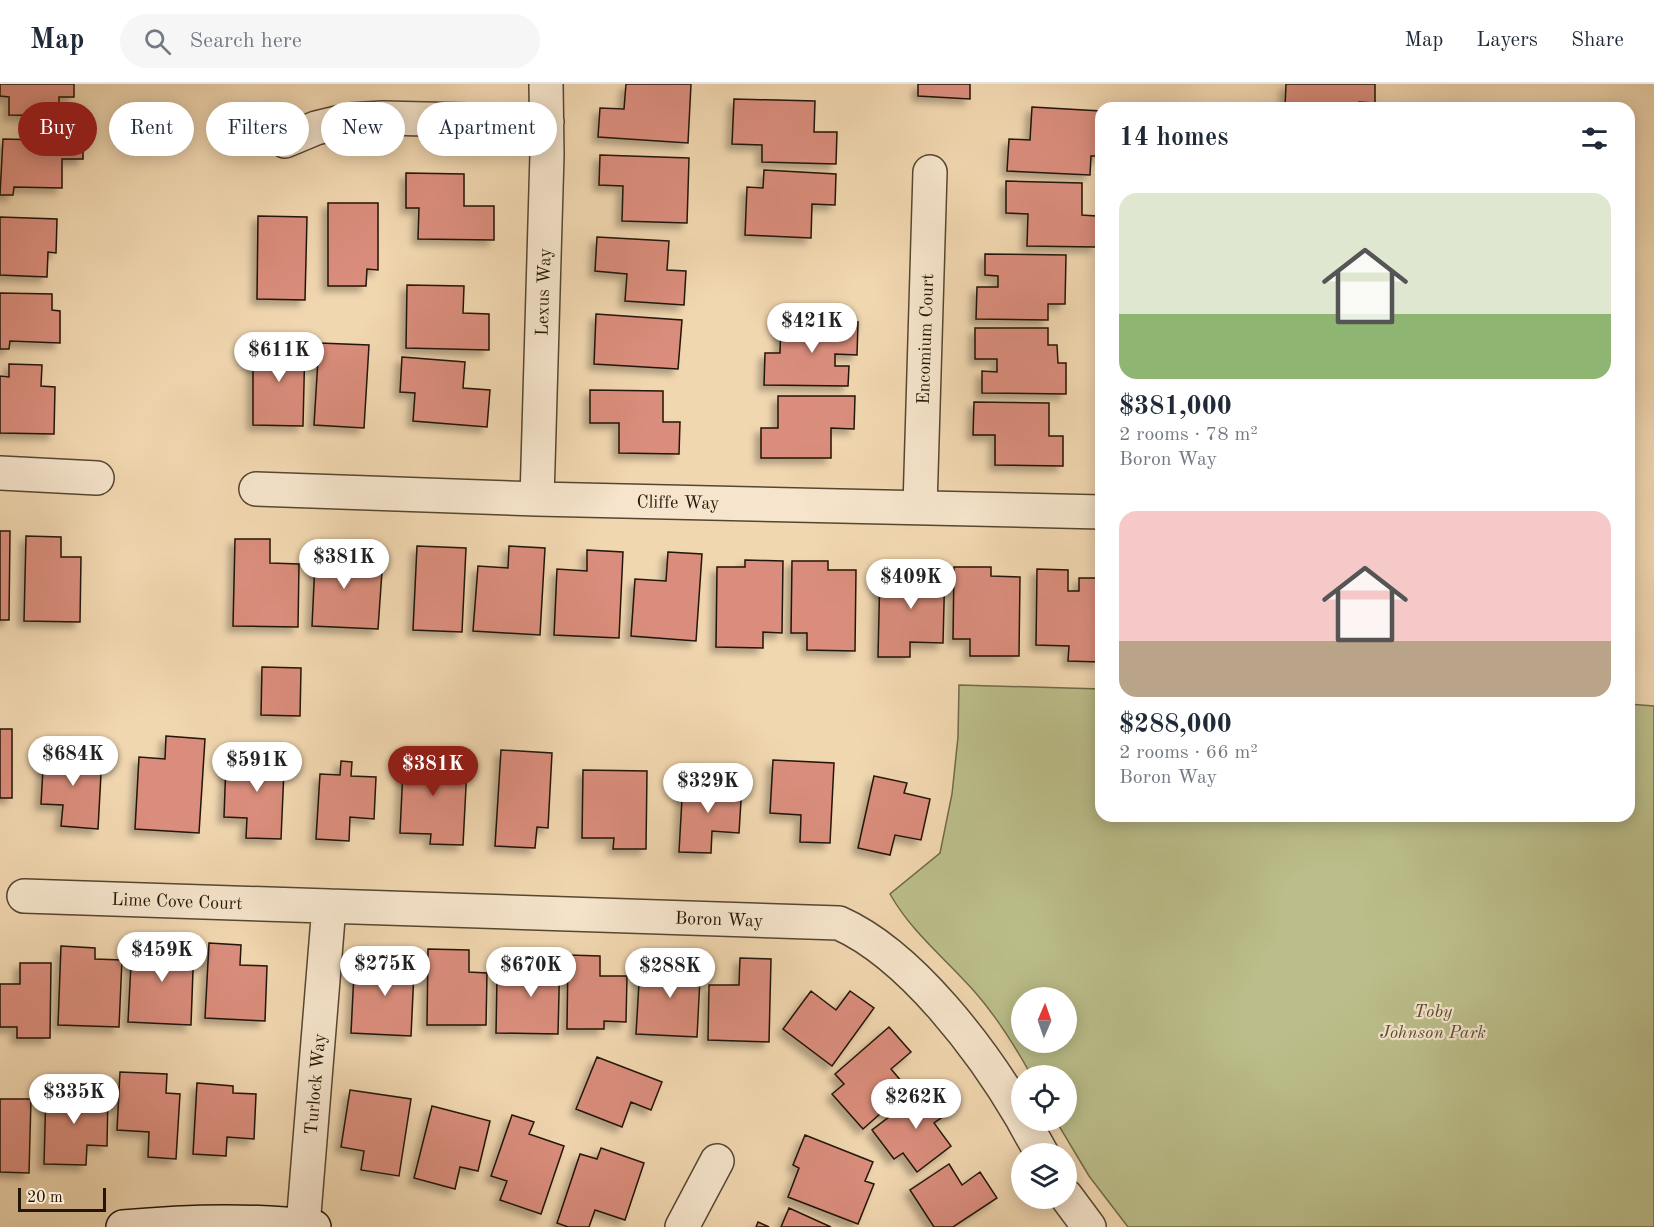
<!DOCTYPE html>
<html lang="en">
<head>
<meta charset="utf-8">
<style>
	:root { --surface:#fff; --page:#f6f6f7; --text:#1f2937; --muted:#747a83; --line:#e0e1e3; --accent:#8f2418 }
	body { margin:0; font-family:"Old Standard TT",serif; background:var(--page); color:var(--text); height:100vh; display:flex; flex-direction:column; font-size:22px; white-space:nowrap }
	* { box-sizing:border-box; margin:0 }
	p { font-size:20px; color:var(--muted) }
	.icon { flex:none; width:33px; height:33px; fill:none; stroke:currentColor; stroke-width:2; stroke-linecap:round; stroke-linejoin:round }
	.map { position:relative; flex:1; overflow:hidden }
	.drawer { position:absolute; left:1095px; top:18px; width:540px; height:720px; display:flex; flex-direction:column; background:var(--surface); border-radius:18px; box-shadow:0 3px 15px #0003 }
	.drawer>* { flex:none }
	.guide { position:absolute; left:18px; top:18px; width:570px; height:54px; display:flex; gap:12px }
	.needle { width:39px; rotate:2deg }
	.fabs { position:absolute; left:1011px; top:903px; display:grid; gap:12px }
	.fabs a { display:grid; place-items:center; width:66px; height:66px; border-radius:50%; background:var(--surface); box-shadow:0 3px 15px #0003; font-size:30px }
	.scale { position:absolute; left:18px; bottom:15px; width:88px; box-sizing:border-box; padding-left:6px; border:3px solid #231507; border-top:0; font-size:16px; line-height:21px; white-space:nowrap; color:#231507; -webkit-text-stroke:4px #f6e5cc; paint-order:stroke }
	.price { position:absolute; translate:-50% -51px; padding:0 14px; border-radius:21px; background:#fff; color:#222; font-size:20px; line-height:39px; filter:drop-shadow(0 2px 3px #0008) }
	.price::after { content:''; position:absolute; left:50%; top:36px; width:18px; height:14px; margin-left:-9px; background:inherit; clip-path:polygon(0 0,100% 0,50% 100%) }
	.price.selected { background:var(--accent); color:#fff }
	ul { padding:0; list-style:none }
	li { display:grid; align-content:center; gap:12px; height:318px; padding:0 24px }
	li span { display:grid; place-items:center; height:186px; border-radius:18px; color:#555 }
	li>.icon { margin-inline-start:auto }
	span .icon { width:108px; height:108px; fill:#fffc; stroke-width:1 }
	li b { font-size:26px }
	h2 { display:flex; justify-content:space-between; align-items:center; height:72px; padding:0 24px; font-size:26px }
	.pill { padding:0 21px; border-radius:27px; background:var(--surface); box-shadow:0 3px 15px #0003; font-size:21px; line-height:54px }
	.pill.selected { background:var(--accent); color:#fff }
	header { display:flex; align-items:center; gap:36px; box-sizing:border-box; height:84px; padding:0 30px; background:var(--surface); border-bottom:2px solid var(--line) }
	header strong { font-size:28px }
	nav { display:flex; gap:33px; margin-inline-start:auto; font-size:21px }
	.search { width:420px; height:54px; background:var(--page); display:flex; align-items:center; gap:15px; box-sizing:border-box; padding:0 21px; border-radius:33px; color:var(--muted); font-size:22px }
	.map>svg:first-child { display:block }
</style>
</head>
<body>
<header>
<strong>Map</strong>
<div class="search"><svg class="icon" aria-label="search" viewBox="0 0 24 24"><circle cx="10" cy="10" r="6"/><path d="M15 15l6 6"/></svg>Search here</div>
<nav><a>Map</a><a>Layers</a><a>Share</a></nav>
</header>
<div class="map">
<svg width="1654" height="1143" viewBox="0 0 1654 1143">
	<defs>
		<filter id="shadow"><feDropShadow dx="-5.5" dy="5.5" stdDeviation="3" flood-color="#0004"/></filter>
	</defs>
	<rect width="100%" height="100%" fill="#f1d7b0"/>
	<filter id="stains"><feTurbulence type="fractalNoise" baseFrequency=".00333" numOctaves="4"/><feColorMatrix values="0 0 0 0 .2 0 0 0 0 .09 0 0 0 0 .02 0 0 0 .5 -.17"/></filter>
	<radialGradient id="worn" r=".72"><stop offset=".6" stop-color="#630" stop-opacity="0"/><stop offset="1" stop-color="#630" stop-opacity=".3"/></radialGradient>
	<path fill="#bbbe8a" stroke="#6f6a48" stroke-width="1.5" fill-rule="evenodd" d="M959,601l142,4v127h528v-112l25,2v521h-526l-39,-51 -33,-55 10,-1v-44l-35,-1c-16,-29 -34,-58 -57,-84 -29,-33 -62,-58 -84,-97l50,-41 12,-59 6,-57zM1022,914h44v44h-44z"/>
	<path fill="#da8d7b" stroke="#231507" stroke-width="1.5" filter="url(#shadow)" d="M0,0h74v13h-15v19l-50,-1v-18l-9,-1z
		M626,0h65l-3,59 -90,-6 2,-29 24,1z
		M918,0h52v15l-52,-3z
		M1286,0h89v19l-16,-1 -1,6h-73z
		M734,15l81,2 -1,31h23l-1,32 -74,-2v-17l-30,-1z
		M1032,23l69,4v45h-10l-1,19 -83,-4 2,-32 21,1z
		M3,55l80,2v18h-21v29l-48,-1 -1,8h-13z
		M600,71l89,3 -2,65 -65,-2 1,-35 -24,-1z
		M764,86l72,4 -1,31 -23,-1 -1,34 -66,-3 2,-48 16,1z
		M406,89l58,1v32h30v34l-76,-1 1,-31h-13z
		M1006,97l76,2v32l14,1v31l-69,-1 1,-32 -22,-1z
		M328,119h50v67l-11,-1 -1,17h-38z
		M258,132l49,1 -2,83 -48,-1z
		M0,133l57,2 -1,34 -8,-1 -1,25 -47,-2z
		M597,153l72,4 -2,29 19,1 -2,34 -59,-4 2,-27 -32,-3z
		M985,170l81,1 -1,49h-17v16l-72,-1 1,-32h21v-11l-13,-1z
		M407,201l57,1 -1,27 26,1v36l-83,-2z
		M0,209l52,1v16l8,1v32l-50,-2 -1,8h-9z
		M596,230l86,6 -4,49 -84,-5z
		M781,236l77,2 -1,33 -22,-1v12h14l-1,20 -84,-1 1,-32h15z
		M975,244h73v17h9l1,18h8v31l-84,-1v-22l15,1v-13h-22z
		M253,257l52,1 -2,84 -50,-1z
		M319,259l50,2 -5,83 -50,-3z
		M402,273l63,5 -2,26 27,2 -3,37 -74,-6 2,-28 -15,-1z
		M9,280l33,1 -1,21 14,1 -1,47 -54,-1v-57l9,1z
		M590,306l73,1v31h17l-1,32 -60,-1v-30h-29z
		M778,312h77l-1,33 -23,-1v30h-70v-30h17z
		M974,318l75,1v33h14v30l-68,-1v-30h-22z
		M0,447h10l-1,89h-9z
		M26,452l35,1v20h20l-1,65 -56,-1z
		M235,455h35v24l29,1 -1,63 -65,-1z
		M316,457l36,2 -1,27 31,1 -4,58 -66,-3z
		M417,462l49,2 -4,84 -49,-2z
		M509,462l36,2 -5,87 -67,-4 5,-65 30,2z
		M587,466l36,2 -4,86 -65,-3 3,-66 30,2z
		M668,468l34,2 -6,87 -65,-5 4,-57 31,2z
		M745,476l38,1 -1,72 -19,-1v16l-47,-1 1,-80h28z
		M792,477h36v9h28l-1,81 -48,-1v-17h-16z
		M913,481l32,1 -2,77 -33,-1v15h-32l2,-87h21v17h12z
		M954,483h37v9l29,1 -1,79h-49v-17h-17z
		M1037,485l31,1v21h11v-13h21l-1,84 -31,-1 1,-15 -33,-1z
		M262,583l39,1 -1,48 -39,-1z
		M0,645h12v69h-12z
		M166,652l39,3 -6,94 -64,-4 4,-72 26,2z
		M258,662l27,1 -4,92 -35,-1 1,-20 -23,-1 2,-55 31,1z
		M404,664l44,2 -1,16 20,1 -4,78 -33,-1 1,-10 -31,-1z
		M501,666l51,3 -4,75 -11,-1 -2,21 -40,-2z
		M44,667l58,4 -4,74 -37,-3 2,-21 -22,-1z
		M773,676l61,3 -4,80 -30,-1 1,-27 -31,-2z
		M341,677l11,1 -1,14 25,1 -2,42 -24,-2 -1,24 -33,-2 4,-65 20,1z
		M583,686l64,1 -1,78h-33l1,-11h-32z
		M874,692l33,7 -3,10 26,6 -9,41 -26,-5 -5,20 -32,-7z
		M683,697l59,3 -3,49 -27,-2 -1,22 -32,-1z
		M159,857l35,2 -3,82 -63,-3 4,-78 27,1z
		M209,859l32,2 -1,20 27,1 -2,55 -60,-3z
		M61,862l34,2v11l27,1 -3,67 -61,-2z
		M386,865l29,1 -4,86 -60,-3 3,-60 31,2z
		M428,865l41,1v22l18,1 -1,52h-59z
		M528,868h32l-2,82 -62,-1 1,-56 31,1z
		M568,871l32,1v20h27l-1,46 -22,-1v8h-37z
		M667,873l34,2 -4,78 -61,-3 4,-68 26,1z
		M740,874l31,1 -2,83 -61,-2 1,-55h30z
		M20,879h31l-1,75h-33v-11h-17v-43h20z
		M811,907l25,19 14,-19 24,17 -42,58 -49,-37z
		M889,943l22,25 -20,17 17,20 -45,40 -31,-35 12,-10 -9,-10z
		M597,973l65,25 -11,28 -20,-8 -9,25 -46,-18z
		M120,988l47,2 -1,19 14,1 -4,65 -28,-2 1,-25 -32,-2z
		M197,999l36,3v7l23,1 -2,45 -27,-2 -1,19 -33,-2z
		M931,1001l20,26 -17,12 17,23 -34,26 -14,-19 -9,6 -22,-29z
		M46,1006l62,2 -1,54 -20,-1 -1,20 -42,-1z
		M350,1006l61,9 -12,77 -38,-6 3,-19 -23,-4z
		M0,1015h31l-2,74 -29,-1z
		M432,1022l58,15 -12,50 -18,-4 -5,22 -41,-11z
		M512,1031l22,7 -5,12 35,12 -23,68 -41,-14 7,-19 -16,-5z
		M805,1051l68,27 -8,19 9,3 -16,40 -70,-27 11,-29 -6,-3z
		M601,1064l43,15 -19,57 -30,-10 -6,17h-21l-11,-4 23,-69 17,5z
		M949,1080l13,21 18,-13 17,26 -44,29h-19l-24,-37z
		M789,1124l42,19h-50z
		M758,1138l11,5h-13z"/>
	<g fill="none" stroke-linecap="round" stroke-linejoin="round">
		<defs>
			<path id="street" d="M285,57l31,-13 33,-8 34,-2 164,4
				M0,389l97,5
				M256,405l281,10 564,13
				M537,415l10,-345 -1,-70
				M920,423l10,-335
				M24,812l815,27c72,32 144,128 183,195
				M1023,1036l19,34
				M1066,1112l23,31
				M303,1142l26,-320
				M682,1143l35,-66"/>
			<path id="secondary" d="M123,1143c64,-6 127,-8 191,0"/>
		</defs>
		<use href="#street" stroke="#564631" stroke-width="36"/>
		<use href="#secondary" stroke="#231507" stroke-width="36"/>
		<use href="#street" stroke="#f6e5cc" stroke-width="33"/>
		<use href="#secondary" stroke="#f6e5cc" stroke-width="33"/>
	</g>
	<g text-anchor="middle" stroke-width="4.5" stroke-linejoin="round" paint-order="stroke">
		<g font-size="18" fill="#231507" stroke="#f6e5cc">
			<text transform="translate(543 208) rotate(-88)" y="6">Lexus Way</text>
			<text transform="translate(925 255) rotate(-88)" y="6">Encomium Court</text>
			<text transform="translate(678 418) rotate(1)" y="6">Cliffe Way</text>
			<text transform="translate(177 817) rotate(2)" y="6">Lime Cove Court</text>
			<text transform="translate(719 835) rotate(2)" y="6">Boron Way</text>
			<text transform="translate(315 1000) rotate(-85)" y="6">Turlock Way</text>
		</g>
		<g font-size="18" font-style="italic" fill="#585035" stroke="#f6e5cc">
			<text x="1433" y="933">Toby<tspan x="1433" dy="21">Johnson Park</tspan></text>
		</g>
	</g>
	<rect width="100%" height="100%" filter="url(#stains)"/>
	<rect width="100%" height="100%" fill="url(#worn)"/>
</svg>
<div class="fabs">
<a><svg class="needle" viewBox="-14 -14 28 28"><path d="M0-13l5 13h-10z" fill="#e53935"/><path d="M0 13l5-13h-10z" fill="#747a83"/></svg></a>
<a><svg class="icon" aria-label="locate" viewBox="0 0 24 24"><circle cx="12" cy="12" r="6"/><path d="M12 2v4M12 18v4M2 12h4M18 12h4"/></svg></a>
<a><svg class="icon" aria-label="layers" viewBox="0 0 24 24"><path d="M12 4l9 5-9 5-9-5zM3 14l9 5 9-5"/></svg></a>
</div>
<div class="scale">20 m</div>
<b class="price" style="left:812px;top:270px">$421K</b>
<b class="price" style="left:279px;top:299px">$611K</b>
<b class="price" style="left:344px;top:506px">$381K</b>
<b class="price" style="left:911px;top:526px">$409K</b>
<b class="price" style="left:73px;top:703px">$684K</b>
<b class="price" style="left:257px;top:709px">$591K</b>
<b class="price selected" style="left:433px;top:713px">$381K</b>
<b class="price" style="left:708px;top:730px">$329K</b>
<b class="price" style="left:162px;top:899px">$459K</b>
<b class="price" style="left:385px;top:913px">$275K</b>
<b class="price" style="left:531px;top:914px">$670K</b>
<b class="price" style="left:670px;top:915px">$288K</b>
<b class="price" style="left:74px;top:1041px">$335K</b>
<b class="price" style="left:916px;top:1046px">$262K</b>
<div class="guide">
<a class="pill selected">Buy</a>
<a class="pill">Rent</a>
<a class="pill">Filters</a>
<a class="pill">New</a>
<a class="pill">Apartment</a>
</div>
<section class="drawer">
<h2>14 homes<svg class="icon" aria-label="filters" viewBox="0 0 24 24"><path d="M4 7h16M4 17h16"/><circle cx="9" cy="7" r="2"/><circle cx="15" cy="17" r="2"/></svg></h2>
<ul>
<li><span style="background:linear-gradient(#dfe7d0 65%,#8fb573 0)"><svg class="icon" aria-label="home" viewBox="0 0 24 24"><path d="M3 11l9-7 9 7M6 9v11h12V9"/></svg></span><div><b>$381,000</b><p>2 rooms · 78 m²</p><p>Boron Way</p></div></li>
<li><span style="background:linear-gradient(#f6c9c9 70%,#b9a48a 0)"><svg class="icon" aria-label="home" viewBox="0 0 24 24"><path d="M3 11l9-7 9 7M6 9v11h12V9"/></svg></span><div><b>$288,000</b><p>2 rooms · 66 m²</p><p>Boron Way</p></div></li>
</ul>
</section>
</div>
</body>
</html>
